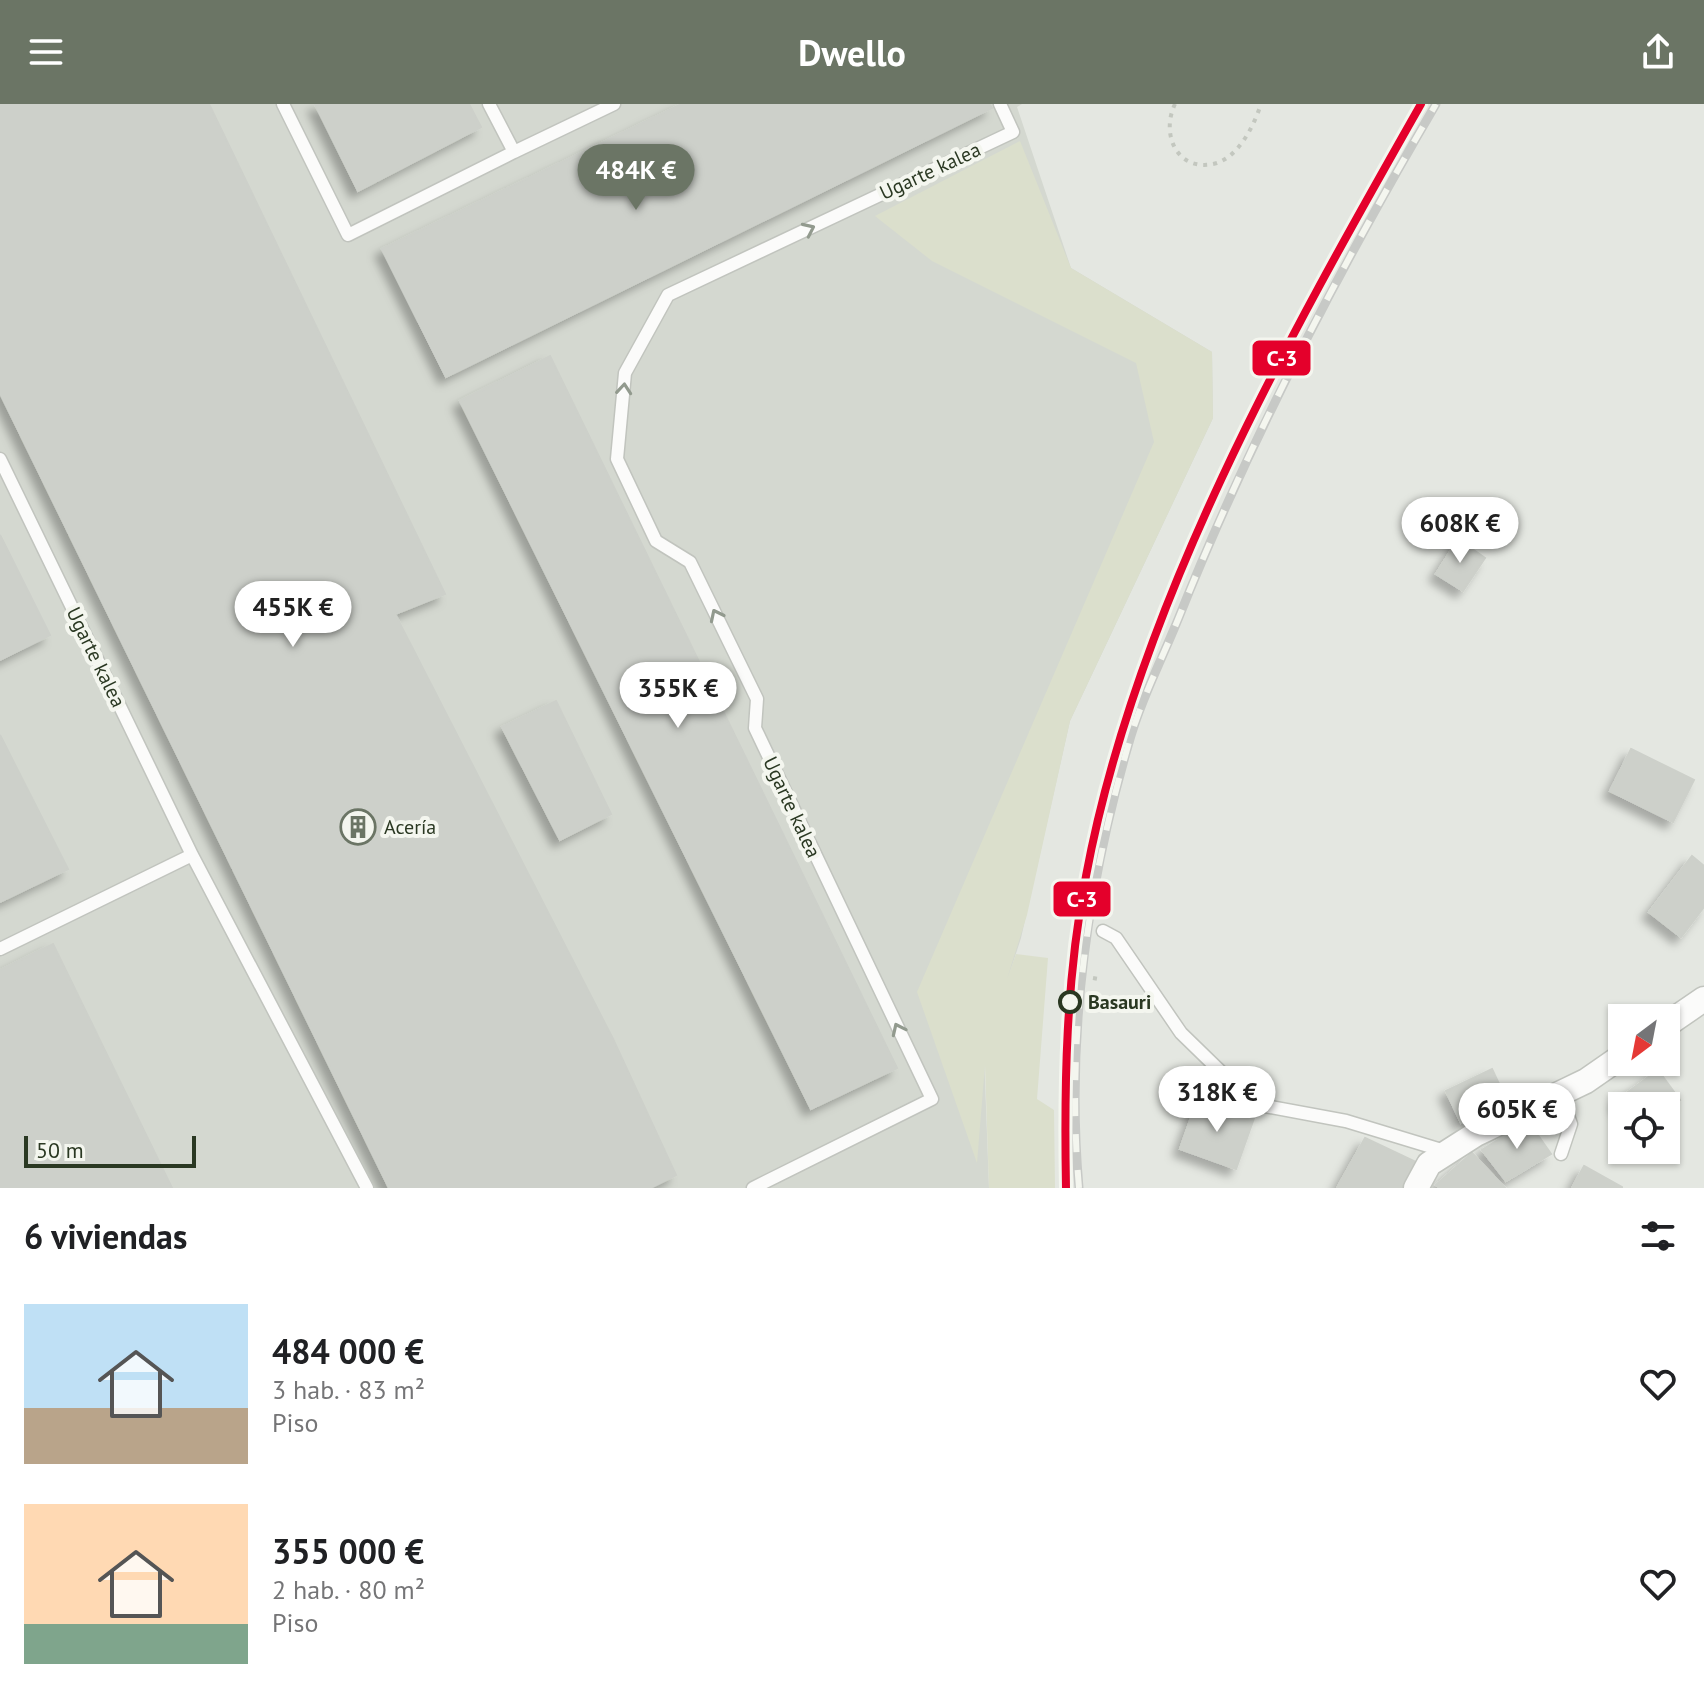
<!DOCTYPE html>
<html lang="es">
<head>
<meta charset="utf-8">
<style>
	:root { --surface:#fff; --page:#f2f2f2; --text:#202124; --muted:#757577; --accent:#6b7565 }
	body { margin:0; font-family:"PT Sans",sans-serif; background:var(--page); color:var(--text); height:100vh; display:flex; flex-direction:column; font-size:30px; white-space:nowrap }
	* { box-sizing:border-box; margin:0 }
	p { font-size:26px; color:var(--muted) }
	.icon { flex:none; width:44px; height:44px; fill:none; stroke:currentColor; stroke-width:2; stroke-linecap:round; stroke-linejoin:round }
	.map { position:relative; height:1084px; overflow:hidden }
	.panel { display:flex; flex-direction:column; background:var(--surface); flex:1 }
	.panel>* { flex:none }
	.needle { width:52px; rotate:212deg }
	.fabs { position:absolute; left:1608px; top:900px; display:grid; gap:16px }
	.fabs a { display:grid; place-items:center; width:72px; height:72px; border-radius:0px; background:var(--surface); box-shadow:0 2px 6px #0004; font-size:40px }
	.scale { position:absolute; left:24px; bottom:20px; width:172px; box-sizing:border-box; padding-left:8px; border:4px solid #2a3822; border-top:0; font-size:22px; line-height:28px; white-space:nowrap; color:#2a3822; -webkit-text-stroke:6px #f4f6ef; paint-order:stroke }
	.price { position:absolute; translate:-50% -68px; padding:0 18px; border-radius:28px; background:#fff; color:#222; font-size:26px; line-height:52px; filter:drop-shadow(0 2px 4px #0008) }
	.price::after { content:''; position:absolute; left:50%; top:48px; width:24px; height:18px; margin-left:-12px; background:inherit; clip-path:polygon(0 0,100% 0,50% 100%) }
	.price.current { background:var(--accent); color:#fff }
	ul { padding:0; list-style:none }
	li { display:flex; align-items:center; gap:24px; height:200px; padding:0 24px }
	li span { display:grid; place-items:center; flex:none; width:224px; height:160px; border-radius:0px; color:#555 }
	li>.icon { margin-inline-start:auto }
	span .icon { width:96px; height:96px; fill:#fffc; stroke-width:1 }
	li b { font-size:34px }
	h2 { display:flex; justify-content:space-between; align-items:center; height:96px; padding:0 24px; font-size:34px }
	header { display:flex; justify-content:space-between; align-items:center; height:104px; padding:0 24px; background:var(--accent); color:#fff; font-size:36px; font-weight:600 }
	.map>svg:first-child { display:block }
</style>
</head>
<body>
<header><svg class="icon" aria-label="menu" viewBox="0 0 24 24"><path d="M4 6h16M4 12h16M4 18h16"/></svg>Dwello<svg class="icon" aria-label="share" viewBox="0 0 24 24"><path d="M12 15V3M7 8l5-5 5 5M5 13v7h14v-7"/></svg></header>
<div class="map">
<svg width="1704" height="1084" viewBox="0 0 1704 1084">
	<defs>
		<filter id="shadow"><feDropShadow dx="-7" dy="7" stdDeviation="4" flood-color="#0004"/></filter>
	</defs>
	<rect width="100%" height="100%" fill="#e4e7e1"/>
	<path fill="#d4d8d0" d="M0,0h1022l-5,3 54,161 141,84 1,66 -143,303 -49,217 -37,115 5,135h-989z"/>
	<path fill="#dbdfcc" d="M1020,37l51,127 141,84 1,66 -143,303 -43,194 -20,64 9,-25 32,4 -11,141 17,11 1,78h-66l-4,-123 -8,98 -60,-171 237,-550 -18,-79 -204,-102 -57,-45z"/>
	<path fill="#cdd0ca" stroke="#cdd0ca" stroke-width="2" filter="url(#shadow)" d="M0,0h209l236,490 -50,20 218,425 63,136 -26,13h-261l-389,-795z
		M315,0h154l12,23 -123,64z
		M682,0h307l3,4 -546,269 -64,-128z
		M550,252l347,712 -86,41 -351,-708z
		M0,431l50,100 -50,25z
		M1458,435l27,19 -22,33 -27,-17z
		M556,597l55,113 -51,26 -58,-113z
		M0,631l68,134 -68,33z
		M1631,645l63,31 -21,42 -63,-31z
		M1692,752l12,10v41l-23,30 -32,-25z
		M53,840l119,244h-172v-218z
		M1492,965l15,32 -46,22 -15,-32z
		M1658,966l22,30 -14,10v-4h-44v3l-6,-8z
		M1198,994l56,20 -18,51 -56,-20z
		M1528,1017l23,33 -45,27 -24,-31z
		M1365,1034l55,26 -13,24h-70z
		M1472,1049l33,35h-65l-4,-3z
		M1584,1062l38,21v1h-50z"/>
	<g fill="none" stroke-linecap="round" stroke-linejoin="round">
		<defs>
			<path id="service" d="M283,0l65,131 166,-83
				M489,0l25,48 100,-48
				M0,355l192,396 175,333
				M1103,827l13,7 65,95 73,71 92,17 102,31
				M0,845l192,-94
				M1560,990l11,30 -10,30
				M753,1084l179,-89 -177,-371 2,-29 -67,-137 -34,-21 -39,-82 8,-86 43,-78 345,-163 -13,-28"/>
			<path id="minor" d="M1666,921l38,-26
				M1416,1084l13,-24 47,-30 110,-53 36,-25"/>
		</defs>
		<use href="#service" stroke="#c1c4be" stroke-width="15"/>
		<use href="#minor" stroke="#c1c4be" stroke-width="27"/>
		<path stroke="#c3c7bf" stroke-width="4" stroke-dasharray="4 6" stroke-linecap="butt" d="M1175,0c-15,31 3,70 42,59 23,-8 37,-38 44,-59
			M1093,874l6,1"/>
		<use href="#service" stroke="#fbfbfa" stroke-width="12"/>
		<use href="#minor" stroke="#fbfbfa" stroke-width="24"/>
		<defs>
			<path id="rail" d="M1079,1084c-13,-148 8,-300 49,-442 12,-44 34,-87 51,-129 71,-178 161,-349 257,-513"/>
		</defs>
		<use href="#rail" stroke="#c7c9c6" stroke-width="9"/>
		<use href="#rail" stroke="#f4f6ef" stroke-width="6" stroke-dasharray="18" stroke-linecap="butt"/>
		<defs>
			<path id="rail-1" d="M1066,1084c-2,-105 0,-209 20,-312 50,-269 201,-536 335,-772"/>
		</defs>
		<use href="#rail-1" stroke="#f4f6ef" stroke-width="14"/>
		<use href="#rail-1" stroke="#e4002b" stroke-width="8"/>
	</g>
	<defs><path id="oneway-chevron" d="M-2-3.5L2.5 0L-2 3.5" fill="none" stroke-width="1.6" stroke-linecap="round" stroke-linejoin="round" transform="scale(2)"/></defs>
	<g stroke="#929a8e">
		<use href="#oneway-chevron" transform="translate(809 125) rotate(-25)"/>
		<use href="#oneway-chevron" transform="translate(624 285) rotate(-85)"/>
		<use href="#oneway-chevron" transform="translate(716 511) rotate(-116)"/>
		<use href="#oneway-chevron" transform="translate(898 925) rotate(-115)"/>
	</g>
	<defs>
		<symbol id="building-ring" viewBox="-11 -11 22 22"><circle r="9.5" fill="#f4f6ef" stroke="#6b7565" stroke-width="1.5"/><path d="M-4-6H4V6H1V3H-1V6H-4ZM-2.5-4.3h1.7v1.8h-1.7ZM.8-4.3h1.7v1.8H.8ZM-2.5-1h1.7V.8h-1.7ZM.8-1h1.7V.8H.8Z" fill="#6b7565"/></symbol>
	</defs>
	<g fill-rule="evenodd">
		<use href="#building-ring" x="338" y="703" width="40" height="40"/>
	</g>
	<circle fill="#f4f6ef" stroke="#2a3822" stroke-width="4" cx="1070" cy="898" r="10"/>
	<g text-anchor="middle" stroke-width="8" stroke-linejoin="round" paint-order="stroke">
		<g font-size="20" fill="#2a3822" stroke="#f4f6ef">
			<text transform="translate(930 67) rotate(-25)" y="7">Ugarte kalea</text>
			<text transform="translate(96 553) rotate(64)" y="7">Ugarte kalea</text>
			<text transform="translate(792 703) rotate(65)" y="7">Ugarte kalea</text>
		</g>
		<g font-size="20" fill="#2a3822" stroke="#f4f6ef" text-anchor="start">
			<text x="384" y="730">Acería</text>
		</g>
		<g font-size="20" font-weight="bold" fill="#2a3822" stroke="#f4f6ef" text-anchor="start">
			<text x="1088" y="905">Basauri</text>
		</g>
	</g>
	<g stroke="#f4f6ef" stroke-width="3">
		<rect x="1251" y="235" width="61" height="38" rx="8" fill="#e4002b"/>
		<rect x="1052" y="776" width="60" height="38" rx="8" fill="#e4002b"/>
	</g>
	<g font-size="22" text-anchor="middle" font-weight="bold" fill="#fff">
		<text x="1282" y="262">C-3</text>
		<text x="1082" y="803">C-3</text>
	</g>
</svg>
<div class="fabs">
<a><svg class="needle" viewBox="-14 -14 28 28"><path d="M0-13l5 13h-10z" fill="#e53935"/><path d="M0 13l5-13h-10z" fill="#757577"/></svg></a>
<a><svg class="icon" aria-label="locate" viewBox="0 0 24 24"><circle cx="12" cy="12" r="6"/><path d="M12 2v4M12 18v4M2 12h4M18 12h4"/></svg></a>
</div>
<div class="scale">50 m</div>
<b class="price current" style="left:636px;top:108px">484K €</b>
<b class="price" style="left:1460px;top:461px">608K €</b>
<b class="price" style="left:293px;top:545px">455K €</b>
<b class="price" style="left:678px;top:626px">355K €</b>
<b class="price" style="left:1217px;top:1030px">318K €</b>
<b class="price" style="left:1517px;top:1047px">605K €</b>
</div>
<section class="panel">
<h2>6 viviendas<svg class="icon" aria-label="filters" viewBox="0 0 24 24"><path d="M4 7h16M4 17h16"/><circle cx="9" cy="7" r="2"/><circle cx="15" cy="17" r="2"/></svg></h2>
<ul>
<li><span style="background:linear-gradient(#bfe0f5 65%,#b9a48a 0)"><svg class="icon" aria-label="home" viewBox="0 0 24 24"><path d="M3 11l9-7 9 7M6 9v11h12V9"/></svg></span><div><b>484 000 €</b><p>3 hab. · 83 m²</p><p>Piso</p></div><svg class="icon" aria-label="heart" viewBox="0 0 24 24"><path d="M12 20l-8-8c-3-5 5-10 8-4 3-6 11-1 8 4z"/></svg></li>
<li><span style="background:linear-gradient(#ffd9b3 75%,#7fa58c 0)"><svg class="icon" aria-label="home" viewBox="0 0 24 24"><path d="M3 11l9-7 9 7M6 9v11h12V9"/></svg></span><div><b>355 000 €</b><p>2 hab. · 80 m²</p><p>Piso</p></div><svg class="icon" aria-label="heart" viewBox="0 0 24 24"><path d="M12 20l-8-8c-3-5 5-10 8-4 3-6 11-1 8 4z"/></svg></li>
</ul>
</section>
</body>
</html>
